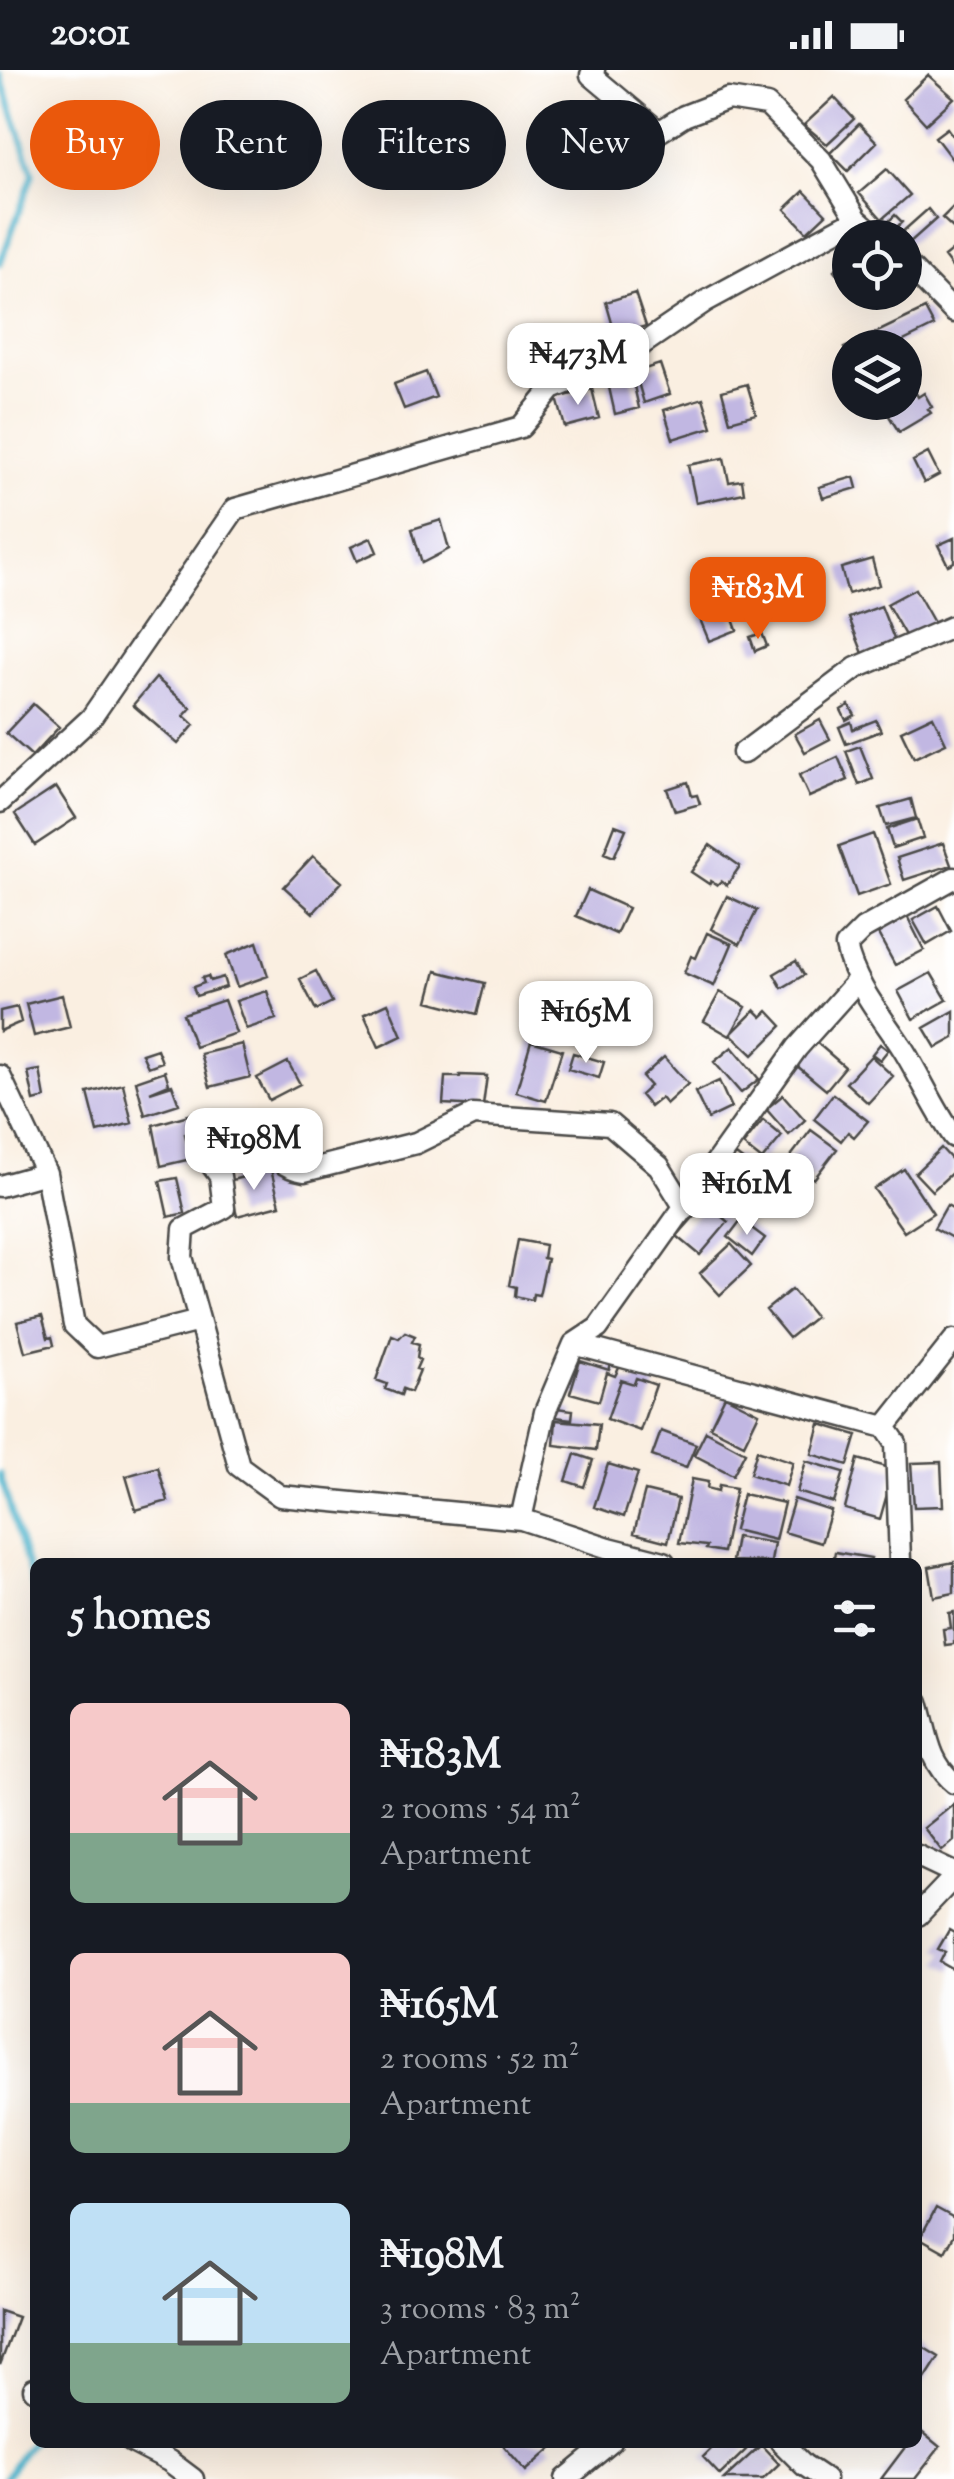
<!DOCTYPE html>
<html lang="en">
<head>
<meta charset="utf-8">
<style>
	:root { --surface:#171b24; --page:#20242c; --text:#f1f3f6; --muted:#9ea1a6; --accent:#ea580c }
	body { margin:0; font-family:"Sorts Mill Goudy",serif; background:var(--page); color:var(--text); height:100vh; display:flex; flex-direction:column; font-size:38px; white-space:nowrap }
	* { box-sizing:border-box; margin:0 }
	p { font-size:32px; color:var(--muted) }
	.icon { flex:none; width:55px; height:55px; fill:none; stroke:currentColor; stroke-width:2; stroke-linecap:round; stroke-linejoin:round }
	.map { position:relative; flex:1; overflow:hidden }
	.side { position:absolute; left:30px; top:1488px; width:892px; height:890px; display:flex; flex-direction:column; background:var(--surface); border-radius:15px; box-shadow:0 10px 40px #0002 }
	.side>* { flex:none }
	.top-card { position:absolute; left:30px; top:30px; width:895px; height:90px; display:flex; gap:20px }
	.buttons { position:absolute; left:832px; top:150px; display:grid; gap:20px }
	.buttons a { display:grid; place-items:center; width:90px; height:90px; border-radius:50%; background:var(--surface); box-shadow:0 10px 40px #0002; font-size:50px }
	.price { position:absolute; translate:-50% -85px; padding:0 22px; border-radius:20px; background:#fff; color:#222; font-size:32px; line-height:65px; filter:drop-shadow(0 2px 5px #0008) }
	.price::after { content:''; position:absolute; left:50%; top:60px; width:30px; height:22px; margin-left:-15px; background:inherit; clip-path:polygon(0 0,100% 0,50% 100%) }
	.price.selected { background:var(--accent); color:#fff }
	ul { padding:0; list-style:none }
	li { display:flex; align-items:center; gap:30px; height:250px; padding:0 40px }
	li span { display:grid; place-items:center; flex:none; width:280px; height:200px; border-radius:15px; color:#555 }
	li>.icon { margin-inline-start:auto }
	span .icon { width:120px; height:120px; fill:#fffc; stroke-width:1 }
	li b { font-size:42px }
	h2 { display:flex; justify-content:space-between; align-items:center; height:120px; padding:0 40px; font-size:42px }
	.tag { padding:0 35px; border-radius:45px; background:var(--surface); box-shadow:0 10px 40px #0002; font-size:35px; line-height:90px }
	.tag.selected { background:var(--accent); color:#fff }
	.status { display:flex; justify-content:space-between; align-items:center; height:70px; padding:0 50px; background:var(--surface); direction:ltr }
	.status svg { height:28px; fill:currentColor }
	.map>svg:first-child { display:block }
</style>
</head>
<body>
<div class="status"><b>20:01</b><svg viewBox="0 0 49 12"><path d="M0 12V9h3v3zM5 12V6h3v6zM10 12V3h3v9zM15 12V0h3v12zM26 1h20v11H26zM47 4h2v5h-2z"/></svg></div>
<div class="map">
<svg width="954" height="2409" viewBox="0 0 954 2409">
	<rect width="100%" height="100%" fill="#fff"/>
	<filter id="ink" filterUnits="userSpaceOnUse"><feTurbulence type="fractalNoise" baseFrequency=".01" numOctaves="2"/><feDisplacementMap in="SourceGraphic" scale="20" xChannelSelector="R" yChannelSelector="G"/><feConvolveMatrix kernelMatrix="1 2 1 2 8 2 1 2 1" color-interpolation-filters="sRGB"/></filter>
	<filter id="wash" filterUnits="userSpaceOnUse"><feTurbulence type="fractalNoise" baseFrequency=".0048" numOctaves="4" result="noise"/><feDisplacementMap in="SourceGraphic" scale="40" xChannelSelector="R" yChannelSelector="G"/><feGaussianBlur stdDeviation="2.25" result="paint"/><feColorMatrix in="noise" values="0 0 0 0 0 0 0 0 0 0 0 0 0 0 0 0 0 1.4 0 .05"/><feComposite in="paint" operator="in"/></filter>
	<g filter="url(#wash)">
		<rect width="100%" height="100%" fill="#faefe1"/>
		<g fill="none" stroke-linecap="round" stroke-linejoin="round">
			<path stroke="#4fb5cd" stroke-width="6" d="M0,4l33,100 -33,90
				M0,1404l35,118
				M4,2409l31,-43"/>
		</g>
		<g id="blocks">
			<path fill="#c1b7e2" d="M928,5l26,23 -28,26 -23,-25z
				M834,27l20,22 -27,25 -23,-19z
				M620,46l11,12 4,-4 24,26 -26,24 -35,-38z
				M859,54l18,18 -29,29 -18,-18z
				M947,58l7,10v24l-19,-25z
				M591,81l12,14 -11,9 -12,-14z
				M887,99l23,26 -28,24 -23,-26z
				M804,121l22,23 -19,18 -22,-23z
				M954,136v23l-12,-11z
				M928,139l8,10 -28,25 -8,-10z
				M895,145l7,7 -8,8 -7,-7z
				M954,179v21l-10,-13z
				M850,188v33l-16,-21z
				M635,223l11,33 -13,4 -1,-5 -18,5 -8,-28z
				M925,239l9,17 -45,22h-39v11l-6,-11z
				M660,294l10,30 -26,9 -9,-31z
				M426,302l10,25 -32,12 -10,-25z
				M632,307l7,31 -24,6 -7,-31z
				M747,314l9,30 -26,7 -8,-30z
				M592,319l7,29 -34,9 -8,-29z
				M916,323l2,4 6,-4 8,14 -4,2 3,4 -32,19 -13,-21 19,-9z
				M703,328l9,29 -39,12 -9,-29z
				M928,383l11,22 -15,8 -11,-22z
				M724,388l5,24 13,-2 2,13 -48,10 -8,-38z
				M854,407l3,11 -34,10 -4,-11z
				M441,450l8,29 -27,14 -10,-34z
				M371,468l6,14 -20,9 -6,-14z
				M954,468v24l-6,3 -10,-20z
				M872,489l7,26 -31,9 -7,-26z
				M806,491l5,16 -33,10 -5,-17z
				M768,501l6,17 -9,3 3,10 -9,3 -3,-10 -10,3 -6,-16z
				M915,519l22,39 -27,16 -23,-40z
				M728,536l9,24 -28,11 -10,-24z
				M881,536l15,38 -32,12 -15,-38z
				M762,563l5,13 -12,5 -5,-14z
				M156,608l35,30 -7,8 10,9 -16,19 -45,-39z
				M33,634l26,23 -27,29 -26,-23z
				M849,635l6,10 -9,5 -5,-10z
				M933,646l13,27 -32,15 -13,-27z
				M820,650l10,19 -25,13 -10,-18z
				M876,650l5,11 -35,13 -7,-17 12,-5 2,7z
				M860,676l13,33 -14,6 -13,-34z
				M838,687l10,23 -39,17 -10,-22z
				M688,712l4,14 5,-1 3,9 -25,7 -8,-22z
				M56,717l20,31 -41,27 -20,-31z
				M911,729l5,19 -30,8 -6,-18z
				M917,749l6,19 -30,10 -6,-19z
				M615,755l11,4 -12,28 -10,-4z
				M873,764l18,50 -34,12 -18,-50z
				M943,773l8,22 -47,15 -7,-22z
				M710,775l30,21 -13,19 -6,-4 -4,4 -6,-4 -2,3 -18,-12z
				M313,786l29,26 -29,31 -29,-26z
				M588,820l40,18 -12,26 -40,-18z
				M727,826l30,14 -17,34 -29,-15z
				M938,836l13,25 -24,14 -14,-25z
				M907,846l17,34 -29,15 -18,-33z
				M707,863l25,11 -18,42 -30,-13 7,-17 5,2z
				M257,872l11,34 -31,11 -11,-32z
				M796,891l8,14 -22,13 -8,-14z
				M316,901l16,31 -16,8 -16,-31z
				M436,901l49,12 -8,31 -49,-13z
				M931,903l16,27 -34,19 -15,-28z
				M208,906l2,5 13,-4 3,10 -30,9 -3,-9 11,-4 -2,-5z
				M267,921l9,28 -30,10 -10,-28z
				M720,922l26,15 -16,29 -26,-15z
				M62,925l8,32 -36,9 -8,-32z
				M224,930l12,33 -41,14 -12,-33z
				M550,932l53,8 -5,30 -58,-10 2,-14 6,1z
				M388,933l14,33 -23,11 -15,-33z
				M17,937l4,15 -21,9v-20z
				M755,940l7,7 6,-6 14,15 -29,29 -22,-21z
				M954,941v27l-18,10 -12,-20z
				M531,971l31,9 -16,51 -30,-9z
				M816,972l29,25 -19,23 -30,-25z
				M242,974l8,33 -40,10 -9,-33z
				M880,974l8,6 -8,10 -8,-6z
				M732,977l27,32 -18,14 -27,-31z
				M157,979l5,13 -14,5 -6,-13z
				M573,983l31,9 -5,16 -31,-9z
				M871,986l22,20 -25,27 -22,-20z
				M664,987l24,27 -22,20 -5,-6 -11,9 -10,-12 10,-9 -8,-9z
				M288,992l12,22 -31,16 -12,-22z
				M40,1000l5,28 -11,3 -6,-29z
				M165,1001l4,13 -19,8 22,-7 7,19 -34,11 -9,-34z
				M460,1005l27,1 -4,30 -40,-2 2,-27h15z
				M719,1011l12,27 -23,11 -13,-27z
				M123,1014l9,39 -34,9 -10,-39z
				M833,1024l35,27 -14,16 -6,-5 -7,9 -27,-22z
				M783,1025l22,25 -16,15 -23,-26z
				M192,1044l4,16 -11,4 6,25 -30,7 -8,-41z
				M763,1050l19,16 -20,24 -19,-15z
				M811,1060l26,19 -23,30 -26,-19z
				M247,1063l11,25 -31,13 -10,-25z
				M941,1078l13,14v9l-22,20 -17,-18z
				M736,1085l25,19 -25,31 -24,-19z
				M904,1099l29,44 -29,19 -30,-43z
				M271,1100l9,35 -43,11 -9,-35z
				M177,1108l8,35 -17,4 -8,-36z
				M706,1133l22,19 -28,33 -23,-19z
				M947,1135l7,4v30l-20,-11z
				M741,1150l24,18 -13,18 -24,-19z
				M518,1170l27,5 -2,13 4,1 -8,36 -6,-1 -1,6 -17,-4 1,-9 -7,-2z
				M731,1174l20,22 -31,29 -20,-22z
				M792,1219l23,28 -26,21 -23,-28z
				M42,1246l6,22 4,-1 2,8 -29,7 -8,-30z
				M405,1262l10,4 -3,6 7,2 -2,14 3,2 -4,9 4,1 -9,22 -8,-3 -2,6 -16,-6 2,-5 -11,-4 16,-45 7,3z
				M580,1291l29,9 3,-8 8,4 -5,10 -8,-3 -8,28 -29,-8z
				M636,1308l20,7 -16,46 -33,-12 14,-39 13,4z
				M725,1326l34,17 -15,31 -34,-17z
				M556,1338l17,2 -1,9 -17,-2z
				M556,1350l43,4 -3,26 -42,-5z
				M820,1354l37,11 -9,30 -36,-11z
				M661,1361l35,13 -10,24 -34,-12z
				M706,1361l39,21 -12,23 -39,-20z
				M757,1380l36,12 -7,24 -36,-12z
				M575,1384l18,6 -9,27 -18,-6z
				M858,1389l36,10 -14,50 -35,-10z
				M806,1391l38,11 -10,31 -37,-11z
				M941,1392l2,44 -29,1 -3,-44z
				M608,1394l30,9 -14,44 -30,-10z
				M158,1397l10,34 -32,9 -10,-34z
				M692,1409l16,3 -1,6 11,3 1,-6 17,3 -13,64 -17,-3 1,-3 -28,-3z
				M645,1421l33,8 -10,43 -34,-9z
				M743,1424l41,9 -9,37 -41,-10z
				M794,1429l37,12 -10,32 -37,-11z
				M736,1467l38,6 -3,19 -39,-1z
				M835,1482l36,6 -1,4h-37z
				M954,1492v31l-20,4 -5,-30z
				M954,1542v32l-9,1 -2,-16 8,-1 -2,-15z
				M954,1734v37l-12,10 -18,-23z
				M949,1860l5,3v37l-14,-8 5,-10 -7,-3z
				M936,2138l18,10v17l-9,17 -25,-14z
				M0,2241l18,6 -18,48z
				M918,2274l21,13 -21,33z
				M918,2359l22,18 -25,32h-34l28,-37h9z
				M508,2372h38l6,6 -26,23 -22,-25z
				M718,2372h21l7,8 -26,25 -17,-18z
				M761,2375l18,19 -16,15h-39z"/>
		</g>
	</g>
	<g filter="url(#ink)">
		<use href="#blocks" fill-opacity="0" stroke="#4a4846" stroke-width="2.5"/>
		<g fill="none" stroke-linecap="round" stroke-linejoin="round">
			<defs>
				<path id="minor" d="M594,0l-3,5 68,57 25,-16 44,-17 39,6 54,55 36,59
					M905,192l49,50
					M743,683l113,-85 98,-42
					M0,732l91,-84 144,-209 286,-82 31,-38 61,-25 93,-63 151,-82 21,19
					M954,808l-91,51 -17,17c9,40 35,69 57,103 18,29 31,60 51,88
					M0,1006l46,97 28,152 23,22 102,-26
					M0,1116l46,-13
					M574,1274l311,83 11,16 4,119
					M885,1357l69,-87
					M521,1449l24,-107 29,-68 24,-16 199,-280 60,-67
					M664,1492l-55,-14 -88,-29 -241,-23 -41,-30 -57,-209 2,-28 40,-21 -4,-32 -18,-24c5,-24 32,-25 53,-27 22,19 14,40 49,46l112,-28 57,-28 137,9 49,42 26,42
					M918,1632c9,30 10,60 36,81
					M918,1786l36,17
					M918,1845l36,-38
					M34,2319l1,1
					M132,2372l37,19 24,18
					M781,2372l23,23 21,14
					M566,2409l45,-37"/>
			</defs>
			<use href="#minor" stroke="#4a4846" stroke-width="25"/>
			<use href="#minor" stroke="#fff" stroke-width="20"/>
		</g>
	</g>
</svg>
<div class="buttons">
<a><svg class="icon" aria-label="locate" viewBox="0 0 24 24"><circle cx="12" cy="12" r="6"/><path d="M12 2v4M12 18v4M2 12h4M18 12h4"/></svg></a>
<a><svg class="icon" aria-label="layers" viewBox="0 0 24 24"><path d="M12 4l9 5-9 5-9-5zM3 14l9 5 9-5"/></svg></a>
</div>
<b class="price" style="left:578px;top:338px">₦473M</b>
<b class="price selected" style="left:758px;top:572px">₦183M</b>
<b class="price" style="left:586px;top:996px">₦165M</b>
<b class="price" style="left:254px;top:1123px">₦198M</b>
<b class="price" style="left:747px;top:1168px">₦161M</b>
<div class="top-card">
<a class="tag selected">Buy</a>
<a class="tag">Rent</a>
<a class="tag">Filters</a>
<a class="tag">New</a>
</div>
<section class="side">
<h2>5 homes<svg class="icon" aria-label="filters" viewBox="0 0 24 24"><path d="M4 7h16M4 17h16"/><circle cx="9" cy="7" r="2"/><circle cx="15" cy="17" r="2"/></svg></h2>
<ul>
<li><span style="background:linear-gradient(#f6c9c9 65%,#7fa58c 0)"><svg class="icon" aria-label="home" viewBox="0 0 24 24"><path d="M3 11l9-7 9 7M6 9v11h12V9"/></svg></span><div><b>₦183M</b><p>2 rooms · 54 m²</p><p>Apartment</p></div></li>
<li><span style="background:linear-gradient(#f6c9c9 75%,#7fa58c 0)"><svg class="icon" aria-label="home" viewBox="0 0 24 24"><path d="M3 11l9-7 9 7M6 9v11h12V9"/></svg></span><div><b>₦165M</b><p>2 rooms · 52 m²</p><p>Apartment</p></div></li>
<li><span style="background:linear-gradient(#bfe0f5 70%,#7fa58c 0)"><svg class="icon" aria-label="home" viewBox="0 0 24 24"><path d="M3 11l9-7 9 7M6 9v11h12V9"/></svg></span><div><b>₦198M</b><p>3 rooms · 83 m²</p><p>Apartment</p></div></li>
</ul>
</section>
</div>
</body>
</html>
